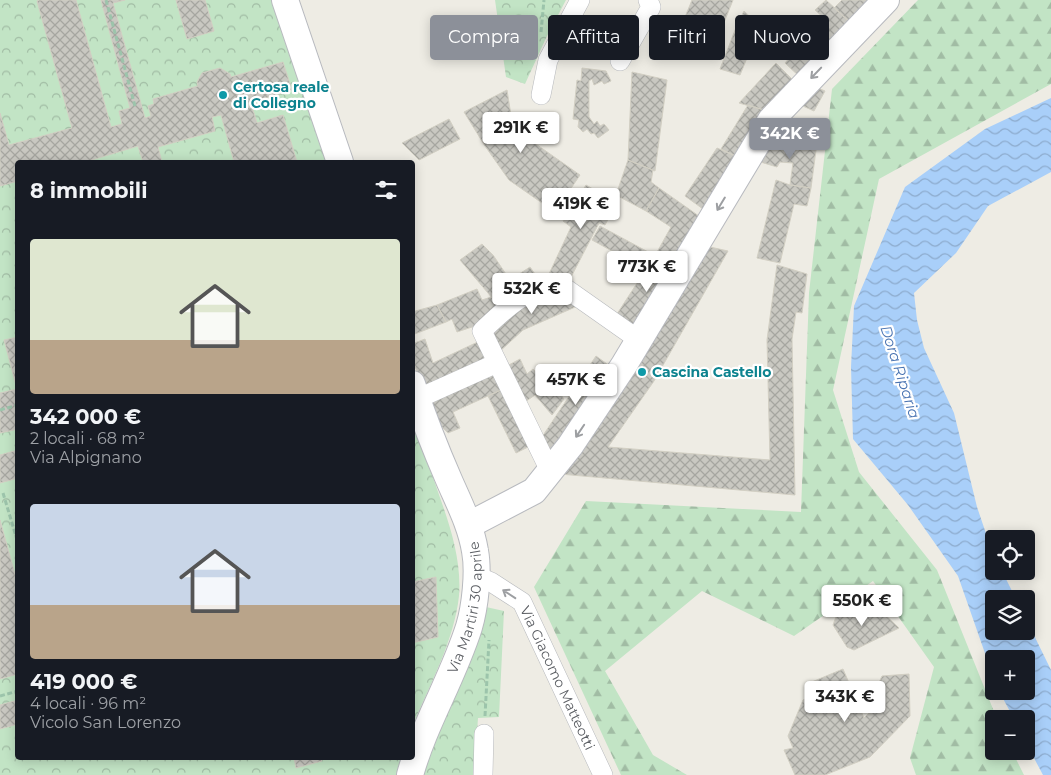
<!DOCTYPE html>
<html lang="it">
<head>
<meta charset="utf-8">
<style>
	:root { --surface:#171b24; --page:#242831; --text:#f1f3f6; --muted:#9ea1a6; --accent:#8c9099 }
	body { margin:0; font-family:Montserrat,sans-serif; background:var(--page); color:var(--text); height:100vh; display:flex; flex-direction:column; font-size:19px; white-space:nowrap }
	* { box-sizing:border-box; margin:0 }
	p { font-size:16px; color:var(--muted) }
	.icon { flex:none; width:28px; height:28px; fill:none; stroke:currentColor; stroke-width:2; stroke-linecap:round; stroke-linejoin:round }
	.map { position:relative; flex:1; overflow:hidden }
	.sheet { position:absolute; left:15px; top:160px; width:400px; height:600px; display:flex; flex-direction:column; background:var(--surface); border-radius:5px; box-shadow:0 2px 12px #0003 }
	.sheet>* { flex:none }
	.banner { position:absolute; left:430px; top:15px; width:475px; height:45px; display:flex; gap:10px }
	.fabs { position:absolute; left:985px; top:530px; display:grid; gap:10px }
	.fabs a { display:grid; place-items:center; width:50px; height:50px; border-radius:5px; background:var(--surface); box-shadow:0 2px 12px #0003; font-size:25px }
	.price { position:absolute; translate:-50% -42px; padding:0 11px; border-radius:5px; background:#fff; color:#222; font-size:16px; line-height:32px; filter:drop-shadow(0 1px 2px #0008) }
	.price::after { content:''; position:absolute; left:50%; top:30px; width:15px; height:11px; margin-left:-8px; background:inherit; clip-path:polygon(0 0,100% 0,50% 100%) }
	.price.current { background:var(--accent); color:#fff }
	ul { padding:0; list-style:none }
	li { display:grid; align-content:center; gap:10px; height:265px; padding:0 15px }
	li span { display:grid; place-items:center; height:155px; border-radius:5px; color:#555 }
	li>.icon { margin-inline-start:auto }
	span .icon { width:90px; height:90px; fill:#fffc; stroke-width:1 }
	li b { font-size:21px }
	h2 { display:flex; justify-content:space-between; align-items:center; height:60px; padding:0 15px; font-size:21px }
	.pill { padding:0 18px; border-radius:5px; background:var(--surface); box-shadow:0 2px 12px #0003; font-size:18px; line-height:45px }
	.pill.current { background:var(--accent); color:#fff }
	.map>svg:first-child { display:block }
</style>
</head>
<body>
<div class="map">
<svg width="1051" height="775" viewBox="0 0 1051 775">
	<defs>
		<pattern id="forest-firs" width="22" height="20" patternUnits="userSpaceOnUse" patternTransform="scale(1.25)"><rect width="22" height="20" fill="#c2e4c5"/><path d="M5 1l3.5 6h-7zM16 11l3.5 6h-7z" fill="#a1bca4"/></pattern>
		<pattern id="park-crowns" width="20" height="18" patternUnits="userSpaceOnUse" patternTransform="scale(1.25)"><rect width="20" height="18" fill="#c2e4c5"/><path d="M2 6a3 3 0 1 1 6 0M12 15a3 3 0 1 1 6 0" fill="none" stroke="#a1bca4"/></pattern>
		<pattern id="water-waves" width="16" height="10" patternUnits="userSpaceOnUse" patternTransform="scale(1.25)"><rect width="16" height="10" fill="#a9cff9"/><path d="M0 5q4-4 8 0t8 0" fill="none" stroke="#8dabcd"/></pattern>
		<pattern id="building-cross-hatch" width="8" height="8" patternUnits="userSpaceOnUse" patternTransform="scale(1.25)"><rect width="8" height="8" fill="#c9c8c1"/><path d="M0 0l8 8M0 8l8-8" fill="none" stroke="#a6a6a0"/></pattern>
	</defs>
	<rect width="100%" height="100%" fill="#eeece4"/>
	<path fill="url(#forest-firs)" d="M918,0h133v84l-172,95 -46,211 26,82 78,98 60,149h-3v32h18l12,24h-108l-6,-17 24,-91 -61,-86 -79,55 -92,-45 -97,80 48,84 34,20h-66l-87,-188 52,-86 215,11 8,-219 23,-204z"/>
	<path fill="url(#park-crowns)" d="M0,0h273l56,162h-311v596h383l-5,17h-396z
		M495,0h71l-19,36 -22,48 -19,-7z
		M412,416c9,24 17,49 25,73 12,34 25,70 22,107 -5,45 -29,88 -46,129z
		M486,607l18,4 -5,106 -21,1 -4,57h-52l8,-27 28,-58z"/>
	<path fill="url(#water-waves)" d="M1051,98v74l-63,34 -32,47 -42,40 3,27 7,28 30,65 23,94 17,50v14h8l14,28h-22v32h32v-12l25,51v105h-8l-17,-32v-24h-12l-15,-28h27v-32h-32v20l-36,-103 -50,-71 -55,-66 -2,-72 3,-61 51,-119 80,-58z"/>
	<path fill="url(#building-cross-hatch)" stroke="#d2cfc3" d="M39,0h37l35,127 11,-3 -3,-13 11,-3 -29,-108h24l-12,3 32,115 6,-2 -3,-10 6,-2 -1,-5 45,-13 -1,-4 5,-9 18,-5 10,6 1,3 52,-15 9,28 -41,13 6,20 26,-8 14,47h-63l-13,-47 -9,2 3,14 -57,16 4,15h-19l-5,-16 -53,16h-67v19l-18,5v-73l9,32 63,-17 -35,-127z
		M176,0h29l9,31 -27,8z
		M692,0h41l-14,35 -36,-13z
		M826,0l26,24 -51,54 -16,-15 39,-45 -9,-8z
		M842,0h32l-22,24 -18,-16z
		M744,11l20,19 -7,14 -20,-19z
		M737,25l17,16 -14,34 -20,-6z
		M776,63l21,21 -26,28 -32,-9z
		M582,68l24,3 5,10 -7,3 -2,-3 -8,4 -2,-6 -3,2v36l5,7 3,-3 3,5 4,-2 5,6 -11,8 -4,-5 -3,1 -4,-5 -4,3 -5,-5 1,-7 -6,-1 4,-39 4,1z
		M632,72l35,8 -12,91 -27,-11z
		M811,85l14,6 -11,20 -20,-9z
		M507,90l6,38 67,47 -25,37 -46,-32 -24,-34 -21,-34z
		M748,105l23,7 -29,47 -21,-10z
		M449,119l11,20 -41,21 -17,-17z
		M769,137l47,13 -5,38 -21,-3 3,-22 -13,-1 -3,5 -23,-7z
		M717,148l25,11 -32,55 -25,-18z
		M628,160l25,10 -2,12 8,6 -13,23 -30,-16z
		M776,180l14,5 21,3 -4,18 -13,-2 -14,59 -23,-5z
		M586,185l31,18 -12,22 -6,-2 -31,60 -19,-9 22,-47 -8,-6z
		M659,188l47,33 -28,45 -22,-12 15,-27 -25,-16z
		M600,226l50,27 -7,15 -51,-28z
		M482,244l11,11 17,25 20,-13 10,14 -41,25 -39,-46z
		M701,245l27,6 -74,130 -46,66 162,13 -3,-120 10,-75 30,9 -5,39 -6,-1 -4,27 3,156 -235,-21z
		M656,254l22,12 -39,67 -24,-16z
		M558,288l24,16 -59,26 -25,23 -9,-21 41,-35z
		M477,289l5,11 9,-3 8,9 -18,18 -24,8 -5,-13 -6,3 -9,-17z
		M437,305l9,17 -34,13v-23z
		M18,337v92l-18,4v-40l17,-4 -13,-49z
		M425,339l8,24 49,-23 10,21 -67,30 -13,-32v-15z
		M596,356l18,13 -59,89 -15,-18z
		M520,359l7,15 6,-5 13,15 4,-3 14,18 -12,16 -17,-20 -13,9 -17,-37z
		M493,369l10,20 -50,23 7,16 -12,5 -7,-7 -9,-22 4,-10z
		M503,389l27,57 -14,7 -28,-57z
		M18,450v28l-18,5v-28z
		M0,520l18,65v89l-18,5z
		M436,577l2,60 -26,6v-61z
		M852,605l6,15 21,-11 20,19 -45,22 -7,-3 -14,-22 4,-11z
		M843,669l21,49 9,-9 -9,-16 14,-8 4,-9 27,-2 1,42 -40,41 -45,18h-30l-11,-25 9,-2 -5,-12 15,-36 10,-4 -6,-12z
		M18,700v24l-18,5v-24z
		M294,758h27l1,3 -26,7z"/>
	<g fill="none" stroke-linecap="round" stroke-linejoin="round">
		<defs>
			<g id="street">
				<path d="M620,61l31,-54 -3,-7"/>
				<path d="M541,95l7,-35 32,-60"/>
				<path d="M417,399l80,-36"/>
				<path d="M550,471l-68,-140c22,-21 45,-43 76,-48l81,57"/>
				<path id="s1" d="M477,576l14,6 31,20 81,173"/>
				<path d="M483,775l1,-41"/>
			</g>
			<g id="secondary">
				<path d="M285,0l55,162"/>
				<path d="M469,525l65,-34 36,-45 54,-81 147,-245 115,-120"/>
				<path id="s2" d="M410,775c14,-51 43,-97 59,-148 6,-20 10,-55 6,-76 -4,-25 -16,-48 -26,-71 -14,-32 -26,-63 -37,-96"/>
			</g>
		</defs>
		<use href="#street" stroke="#b7b9bd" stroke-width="20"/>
		<use href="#secondary" stroke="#b8babf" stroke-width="28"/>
		<path stroke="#9cc4ab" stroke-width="3" stroke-dasharray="5 2.5" stroke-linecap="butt" d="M106,0l29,106
			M541,32l3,-32
			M0,410l18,-5
			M3,493l15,50
			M0,696l18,-5
			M485,716l4,-76"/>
		<use href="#street" stroke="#fff" stroke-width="19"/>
		<use href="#secondary" stroke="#fff" stroke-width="26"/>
	</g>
	<defs><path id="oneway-shaft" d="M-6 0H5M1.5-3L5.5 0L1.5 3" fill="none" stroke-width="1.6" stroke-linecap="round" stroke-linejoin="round" transform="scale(1.25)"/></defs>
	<g stroke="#9d9fa2">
		<use href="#oneway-shaft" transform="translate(816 73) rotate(134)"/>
		<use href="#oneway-shaft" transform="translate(721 204) rotate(121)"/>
		<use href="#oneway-shaft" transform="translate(580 431) rotate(124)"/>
		<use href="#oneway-shaft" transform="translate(509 594) rotate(-147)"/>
	</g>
	<g fill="#0f9aa8" stroke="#fff" stroke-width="2">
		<circle cx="223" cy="95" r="5"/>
		<circle cx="642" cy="372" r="5"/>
	</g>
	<g text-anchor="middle" stroke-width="4.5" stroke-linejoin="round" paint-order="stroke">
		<g font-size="14" font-weight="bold" fill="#0d838f" stroke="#fff" text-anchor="start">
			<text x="233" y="92">Certosa reale<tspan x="233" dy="16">di Collegno</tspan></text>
			<text x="652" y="377">Cascina Castello</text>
		</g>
		<g font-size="14" fill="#5c5f64" stroke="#fff">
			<text dy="5" stroke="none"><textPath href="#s2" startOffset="178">Via Martiri 30 aprile</textPath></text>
			<text dy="5" stroke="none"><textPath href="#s1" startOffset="136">Via Giacomo Matteotti</textPath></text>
		</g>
		<g font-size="15" font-style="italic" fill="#4a74b2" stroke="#fff">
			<text transform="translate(900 372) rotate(72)" y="5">Dora Riparia</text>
		</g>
	</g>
</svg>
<div class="fabs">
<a><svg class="icon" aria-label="locate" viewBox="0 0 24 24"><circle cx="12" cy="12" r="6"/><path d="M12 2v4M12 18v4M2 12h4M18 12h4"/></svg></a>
<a><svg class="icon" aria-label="layers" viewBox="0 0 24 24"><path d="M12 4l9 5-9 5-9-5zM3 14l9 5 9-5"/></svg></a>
<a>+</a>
<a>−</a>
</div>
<b class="price" style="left:521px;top:154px">291K €</b>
<b class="price current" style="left:790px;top:160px">342K €</b>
<b class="price" style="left:581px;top:230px">419K €</b>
<b class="price" style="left:647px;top:293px">773K €</b>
<b class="price" style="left:532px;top:315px">532K €</b>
<b class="price" style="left:576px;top:406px">457K €</b>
<b class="price" style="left:862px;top:627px">550K €</b>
<b class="price" style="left:845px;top:723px">343K €</b>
<div class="banner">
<a class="pill current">Compra</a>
<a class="pill">Affitta</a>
<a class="pill">Filtri</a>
<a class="pill">Nuovo</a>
</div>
<section class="sheet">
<h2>8 immobili<svg class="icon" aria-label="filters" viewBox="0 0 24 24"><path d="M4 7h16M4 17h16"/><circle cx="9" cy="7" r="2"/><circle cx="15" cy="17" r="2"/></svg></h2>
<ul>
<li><span style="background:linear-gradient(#dfe7d0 65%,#b9a48a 0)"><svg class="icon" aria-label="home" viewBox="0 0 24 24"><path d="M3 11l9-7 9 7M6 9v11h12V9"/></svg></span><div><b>342 000 €</b><p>2 locali · 68 m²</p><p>Via Alpignano</p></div></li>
<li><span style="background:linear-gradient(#c9d6e8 65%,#b9a48a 0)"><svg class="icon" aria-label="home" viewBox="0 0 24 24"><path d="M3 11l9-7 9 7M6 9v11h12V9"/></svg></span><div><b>419 000 €</b><p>4 locali · 96 m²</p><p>Vicolo San Lorenzo</p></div></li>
</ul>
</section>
</div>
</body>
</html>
